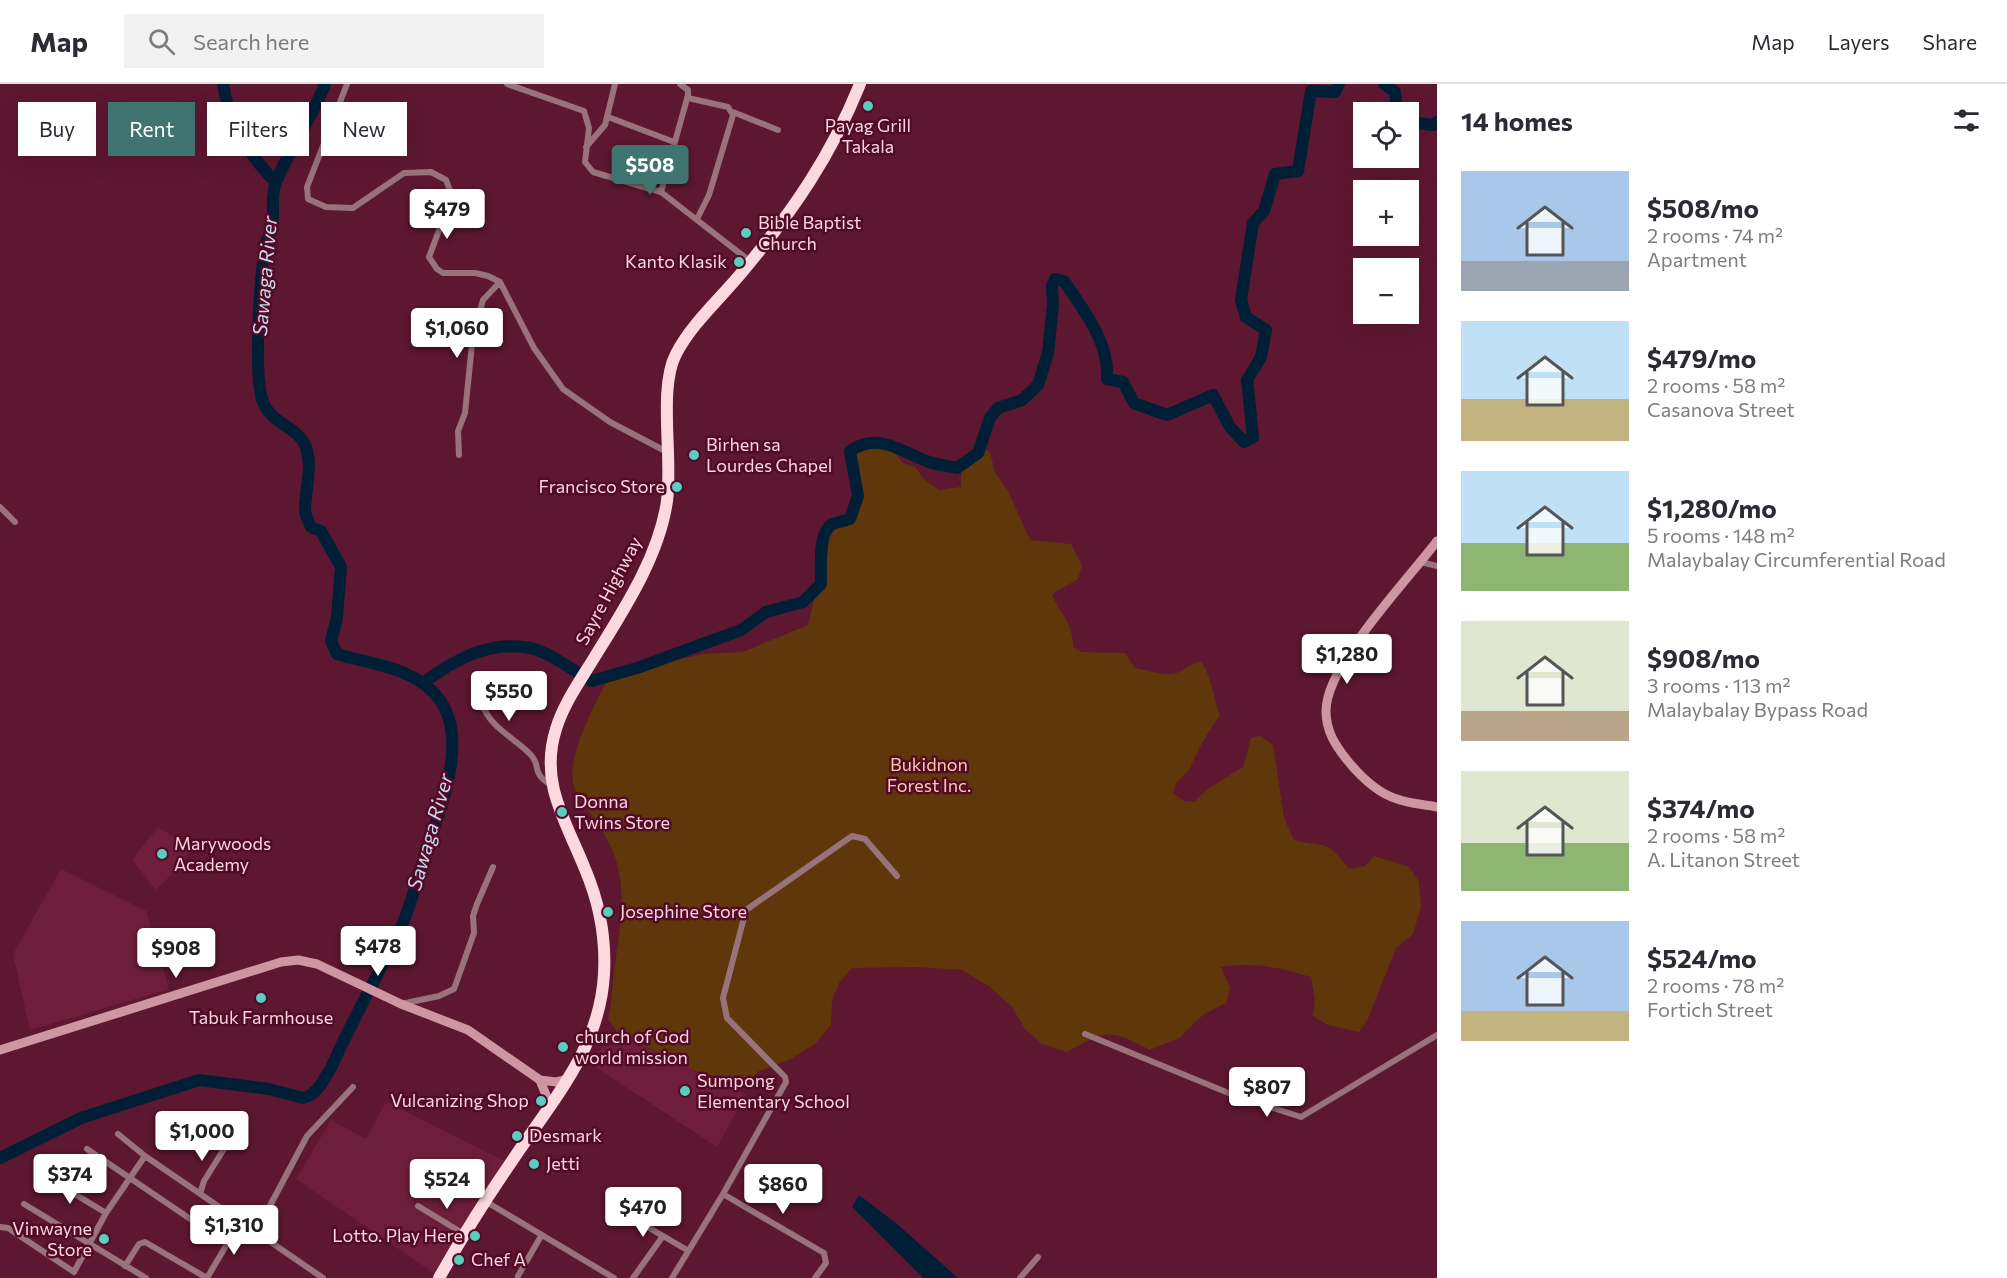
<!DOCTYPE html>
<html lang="en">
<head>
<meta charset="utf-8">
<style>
	:root { --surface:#fff; --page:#f2f2f3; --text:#2b2b33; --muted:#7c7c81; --line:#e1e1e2; --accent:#407471 }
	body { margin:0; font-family:Commissioner,sans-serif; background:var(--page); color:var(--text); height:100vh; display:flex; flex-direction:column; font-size:22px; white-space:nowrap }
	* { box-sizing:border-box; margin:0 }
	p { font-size:20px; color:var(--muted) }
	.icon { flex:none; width:33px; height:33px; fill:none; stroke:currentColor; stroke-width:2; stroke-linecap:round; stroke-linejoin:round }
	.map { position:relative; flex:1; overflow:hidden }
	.sheet { display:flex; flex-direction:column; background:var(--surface); width:570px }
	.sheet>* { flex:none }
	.hud { position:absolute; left:18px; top:18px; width:570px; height:54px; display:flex; gap:12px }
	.fabs { position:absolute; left:1353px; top:18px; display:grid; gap:12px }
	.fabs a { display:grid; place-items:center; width:66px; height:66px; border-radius:0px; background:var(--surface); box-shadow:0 6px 24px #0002; font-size:30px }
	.price { position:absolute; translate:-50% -51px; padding:0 14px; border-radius:6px; background:#fff; color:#222; font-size:20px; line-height:39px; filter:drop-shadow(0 2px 3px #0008) }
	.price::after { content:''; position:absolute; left:50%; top:36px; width:18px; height:14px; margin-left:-9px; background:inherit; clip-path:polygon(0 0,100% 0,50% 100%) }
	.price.selected { background:var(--accent); color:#fff }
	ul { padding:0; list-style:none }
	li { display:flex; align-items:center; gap:18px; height:150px; padding:0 24px }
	li span { display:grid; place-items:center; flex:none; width:168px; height:120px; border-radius:0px; color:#555 }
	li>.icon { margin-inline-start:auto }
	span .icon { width:72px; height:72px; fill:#fffc; stroke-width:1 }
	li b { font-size:26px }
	h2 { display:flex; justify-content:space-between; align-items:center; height:72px; padding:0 24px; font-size:26px }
	.pill { padding:0 21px; border-radius:0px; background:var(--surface); box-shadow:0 6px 24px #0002; font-size:21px; line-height:54px }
	.pill.selected { background:var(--accent); color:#fff }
	header { display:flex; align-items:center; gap:36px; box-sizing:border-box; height:84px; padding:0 30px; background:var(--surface); border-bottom:2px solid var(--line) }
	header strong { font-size:28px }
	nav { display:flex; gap:33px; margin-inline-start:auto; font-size:21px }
	.search { width:420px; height:54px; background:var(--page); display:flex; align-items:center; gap:15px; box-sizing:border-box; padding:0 21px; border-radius:0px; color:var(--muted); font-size:22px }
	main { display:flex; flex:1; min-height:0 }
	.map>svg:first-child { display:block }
</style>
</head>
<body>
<header>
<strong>Map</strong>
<div class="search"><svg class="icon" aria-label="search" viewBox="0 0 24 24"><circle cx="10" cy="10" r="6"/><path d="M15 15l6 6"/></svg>Search here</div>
<nav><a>Map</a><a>Layers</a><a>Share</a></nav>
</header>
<main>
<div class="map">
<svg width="1437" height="1194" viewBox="0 0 1437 1194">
	<rect width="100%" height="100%" fill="#5e1731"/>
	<path fill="#6e1e3b" d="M158,743l34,21 -15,21 -21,21 -24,-30z
		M61,785l85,42 23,78 -139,41 -17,-76z
		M620,947l126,63 -29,53 -126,-83 14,-21 7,3z
		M386,1018l118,59 -70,112 -138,-94 35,-59 35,19z"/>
	<path fill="#5f370a" d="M875,361h14l14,18 12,4 10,13 14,10 22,-3 1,-30c10,-9 15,-12 28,-5l5,20 13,19 22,49 41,4 11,22 -4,13 -26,15c8,21 21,27 21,53l8,5 44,1 10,15c13,2 32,10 44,4 8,-4 11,-8 22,-10 11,15 12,35 19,54 -14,18 -20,30 -29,50 -6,13 -15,11 -18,27l11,8 10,1 15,-14 34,-21 8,-29 9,-2 13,9 11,73 10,22c35,9 30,-3 55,29l16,-3 9,-10 35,11 10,15 2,25 -8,27 -17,14 -28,71 -9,13 -31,-7 -15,-9 2,-15 -4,-24c-31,-10 -58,-15 -90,-10l9,21 -4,15 -22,11 -25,24 -29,12c-41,-22 -44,-20 -83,2l-25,-8 -17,-15 -13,-22 -22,-20 -28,-17 -44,-3 -66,1 -13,15 -7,17 -1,25 -16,19 -26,16 -30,11 -16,14 -19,-1 -106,-51 -10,-14c4,-16 4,-30 6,-46 5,-39 14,-80 0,-119 -9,-23 -26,-41 -38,-63 -15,-28 21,-90 34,-116l93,-21 40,-2 65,-27 21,-88 14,-15 10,-23 -1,-23 5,-22z"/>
	<path fill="#001e35" d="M859,1111l38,29 61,54h-35l-71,-71z"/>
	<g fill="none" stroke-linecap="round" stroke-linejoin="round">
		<path stroke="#001e35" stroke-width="12" d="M223,0c5,35 27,74 53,98
			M1384,0l11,8 2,20
			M1408,38l25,3 4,-3
			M423,599c31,-23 66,-43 107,-35 18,3 45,24 62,33l48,-14 101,-37 25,-18 37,-10 18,-18c0,-14 -3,-53 11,-60 5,-2 13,-3 18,-5l8,-23 -8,-45c29,-20 51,1 79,11 9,3 19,4 28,6l21,-15 12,-35 8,-10 24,-8 16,-15 10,-32 5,-48 -1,-19 3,-7 9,2c19,28 46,62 43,98l16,3 11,21 33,12 46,-20 17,32 14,15 9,-5 -6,-57 14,-23 5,-27 -20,-13 -5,-17 12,-77 11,-12 11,-37 23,-3 13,-80 24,1 4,-8
			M0,1074l81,-40 118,-38 70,9 34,9 8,-3 9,-9 11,-18c21,-48 48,-94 71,-143 9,-20 14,-43 21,-65 15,-45 50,-123 13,-165 -24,-28 -66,-31 -99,-41l-6,-13 6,-24 4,-50 -20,-36 -10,-4c-2,-5 -6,-12 -6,-17 0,-21 8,-41 1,-63 -8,-21 -35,-23 -43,-45 -10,-27 -3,-124 2,-154 1,-7 5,-14 7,-22 3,-14 -2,-29 4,-44 14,-34 36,-64 49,-98"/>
		<path stroke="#98737c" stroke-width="6" d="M347,0l-40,103 1,12 18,8 27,1 51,-35 27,-1 15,8 5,13 -1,8 -21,56 8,12 6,4h32l13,3 12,6 34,66 29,41 47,33 59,31
			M507,0l77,27 5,17 -4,34 8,10 68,20
			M680,0l8,6v5l-27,97 90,70
			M688,14l40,9 5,8 -24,80 -12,24
			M733,28l45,18
			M608,33l66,25
			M586,63l19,-22 10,-41
			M459,371l-1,-24 7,-18 8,-79 10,-34 17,-18
			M0,423l15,15
			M1421,478l16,4
			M541,594l-30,5 -24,9 -5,12c9,25 32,33 49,51 11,12 -1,17 20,30
			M401,920l38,-8 15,-7 20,-56 -1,-17 4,-12 16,-37
			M1085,950l146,60 70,23 136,-82
			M118,1050l27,22 178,122
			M87,1065l127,86
			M45,1092l61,37
			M200,1110l4,-13 25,-40
			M723,1110l101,59 2,10 -11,15
			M485,1117l129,77
			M24,1120l122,74
			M610,1121l77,45
			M418,1122l46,28
			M0,1143l8,1 66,44 32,-59 39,-57
			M256,1148l51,-96 46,-49
			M125,1182l14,-22 6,-2 62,36
			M518,1192l23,-40
			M207,1194l33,-56
			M633,1194l30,-42
			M672,1194l51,-84 63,-112 -1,-5 -58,-59 -4,-20 23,-88 106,-74 13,3 32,37
			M1020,1194l18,-21"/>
		<path stroke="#ce95a3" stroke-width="9" d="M1437,457c-29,39 -111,123 -111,170 0,20 9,34 21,49 13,16 30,33 50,39 13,5 27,5 40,8
			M0,966l281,-88 17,-2 19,4 84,40 67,26 72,50 16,2 13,-3
			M540,996l6,15 1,16"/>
		<path stroke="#fdd8e1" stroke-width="12" d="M439,1194c23,-41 48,-81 75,-120 39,-58 86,-110 90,-184 2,-35 -5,-72 -19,-105 -19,-48 -46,-86 -29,-140 8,-26 24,-48 38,-71 29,-47 65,-101 73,-157 6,-42 -9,-113 9,-147 16,-31 45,-56 67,-83 50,-60 88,-115 117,-187"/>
	</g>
	<g fill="#5acebd" stroke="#520a27" stroke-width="2">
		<circle cx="868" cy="22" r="6"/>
		<circle cx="746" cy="149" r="6"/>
		<circle cx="739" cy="178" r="6"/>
		<circle cx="694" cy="371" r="6"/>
		<circle cx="677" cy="403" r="6"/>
		<circle cx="562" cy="728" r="6"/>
		<circle cx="162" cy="770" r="6"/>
		<circle cx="608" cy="828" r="6"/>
		<circle cx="261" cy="914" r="6"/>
		<circle cx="563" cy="963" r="6"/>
		<circle cx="685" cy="1007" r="6"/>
		<circle cx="541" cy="1017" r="6"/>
		<circle cx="517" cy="1052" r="6"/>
		<circle cx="534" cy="1080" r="6"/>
		<circle cx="475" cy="1152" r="6"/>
		<circle cx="104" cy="1155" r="6"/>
		<circle cx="459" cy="1176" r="6"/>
	</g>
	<g text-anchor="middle" stroke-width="5" stroke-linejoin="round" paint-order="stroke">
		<g font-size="18" fill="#f9d5dd" stroke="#520a27" text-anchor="start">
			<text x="868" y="48" text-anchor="middle">Payag Grill<tspan x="868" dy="21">Takala</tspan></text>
			<text x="758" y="145">Bible Baptist<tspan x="758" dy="21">Church</tspan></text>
			<text x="727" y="184" text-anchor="end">Kanto Klasik</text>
			<text x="706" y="367">Birhen sa<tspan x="706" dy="21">Lourdes Chapel</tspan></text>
			<text x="665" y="409" text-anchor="end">Francisco Store</text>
			<text x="574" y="724">Donna<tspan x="574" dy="21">Twins Store</tspan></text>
			<text x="174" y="766">Marywoods<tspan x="174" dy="21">Academy</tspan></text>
			<text x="620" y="834">Josephine Store</text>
			<text x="261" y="940" text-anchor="middle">Tabuk Farmhouse</text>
			<text x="575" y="959">church of God<tspan x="575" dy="21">world mission</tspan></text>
			<text x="697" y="1003">Sumpong<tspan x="697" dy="21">Elementary School</tspan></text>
			<text x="529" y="1023" text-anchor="end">Vulcanizing Shop</text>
			<text x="529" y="1058">Desmark</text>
			<text x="546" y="1086">Jetti</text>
			<text x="92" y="1151" text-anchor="end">Vinwayne<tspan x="92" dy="21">Store</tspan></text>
			<text x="463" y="1158" text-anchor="end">Lotto. Play Here</text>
			<text x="471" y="1182">Chef A</text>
		</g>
		<g font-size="18" fill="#f9d5dd" stroke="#520a27">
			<text transform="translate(609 507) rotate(-62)" y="6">Sayre Highway</text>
		</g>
		<g font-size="18" fill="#f7cca7" stroke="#520a27">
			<text x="929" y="687">Bukidnon<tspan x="929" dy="21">Forest Inc.</tspan></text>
		</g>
		<g font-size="20" font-style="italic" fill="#c5dcee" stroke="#520a27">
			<text transform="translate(265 192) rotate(-85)" y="7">Sawaga River</text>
			<text transform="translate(430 748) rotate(-74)" y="7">Sawaga River</text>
		</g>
	</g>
</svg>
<div class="fabs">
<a><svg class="icon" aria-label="locate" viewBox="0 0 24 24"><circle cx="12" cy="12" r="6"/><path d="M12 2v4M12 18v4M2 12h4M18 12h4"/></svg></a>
<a>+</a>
<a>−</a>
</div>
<b class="price selected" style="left:650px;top:112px">$508</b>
<b class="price" style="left:447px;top:156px">$479</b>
<b class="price" style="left:457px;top:275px">$1,060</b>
<b class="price" style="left:1347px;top:601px">$1,280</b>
<b class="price" style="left:509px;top:638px">$550</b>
<b class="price" style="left:378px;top:893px">$478</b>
<b class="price" style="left:176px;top:895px">$908</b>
<b class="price" style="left:1267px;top:1034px">$807</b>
<b class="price" style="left:202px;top:1078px">$1,000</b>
<b class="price" style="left:70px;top:1121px">$374</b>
<b class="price" style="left:447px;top:1126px">$524</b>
<b class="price" style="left:783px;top:1131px">$860</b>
<b class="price" style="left:643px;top:1154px">$470</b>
<b class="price" style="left:234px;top:1172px">$1,310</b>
<div class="hud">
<a class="pill">Buy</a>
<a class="pill selected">Rent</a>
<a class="pill">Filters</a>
<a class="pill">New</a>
</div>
</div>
<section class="sheet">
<h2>14 homes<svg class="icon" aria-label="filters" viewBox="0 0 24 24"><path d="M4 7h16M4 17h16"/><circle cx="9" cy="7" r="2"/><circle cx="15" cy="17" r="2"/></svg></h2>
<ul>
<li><span style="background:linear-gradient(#a9c7e8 75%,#9aa5b1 0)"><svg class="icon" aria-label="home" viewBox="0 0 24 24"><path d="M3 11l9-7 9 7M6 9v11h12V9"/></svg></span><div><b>$508/mo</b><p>2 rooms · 74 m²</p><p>Apartment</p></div></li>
<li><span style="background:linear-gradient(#bfe0f5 65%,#c2b280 0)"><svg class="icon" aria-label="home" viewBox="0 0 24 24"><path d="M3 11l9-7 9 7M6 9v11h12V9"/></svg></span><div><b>$479/mo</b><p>2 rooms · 58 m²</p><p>Casanova Street</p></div></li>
<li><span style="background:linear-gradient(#bfe0f5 60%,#8fb573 0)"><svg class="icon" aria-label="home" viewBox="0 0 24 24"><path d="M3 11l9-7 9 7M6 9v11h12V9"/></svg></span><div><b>$1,280/mo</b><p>5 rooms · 148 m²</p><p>Malaybalay Circumferential Road</p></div></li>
<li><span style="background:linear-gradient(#dfe7d0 75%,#b9a48a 0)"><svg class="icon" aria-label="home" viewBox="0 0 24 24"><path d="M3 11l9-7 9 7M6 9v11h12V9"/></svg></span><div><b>$908/mo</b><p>3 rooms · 113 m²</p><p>Malaybalay Bypass Road</p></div></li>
<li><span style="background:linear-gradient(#dfe7d0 60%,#8fb573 0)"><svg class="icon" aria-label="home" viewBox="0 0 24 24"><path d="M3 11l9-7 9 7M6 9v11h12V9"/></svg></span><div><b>$374/mo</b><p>2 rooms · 58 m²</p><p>A. Litanon Street</p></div></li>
<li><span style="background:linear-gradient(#a9c7e8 75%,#c2b280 0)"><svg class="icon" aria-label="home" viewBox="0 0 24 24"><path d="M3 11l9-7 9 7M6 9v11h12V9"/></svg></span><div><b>$524/mo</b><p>2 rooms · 78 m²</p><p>Fortich Street</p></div></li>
</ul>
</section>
</main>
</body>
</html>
